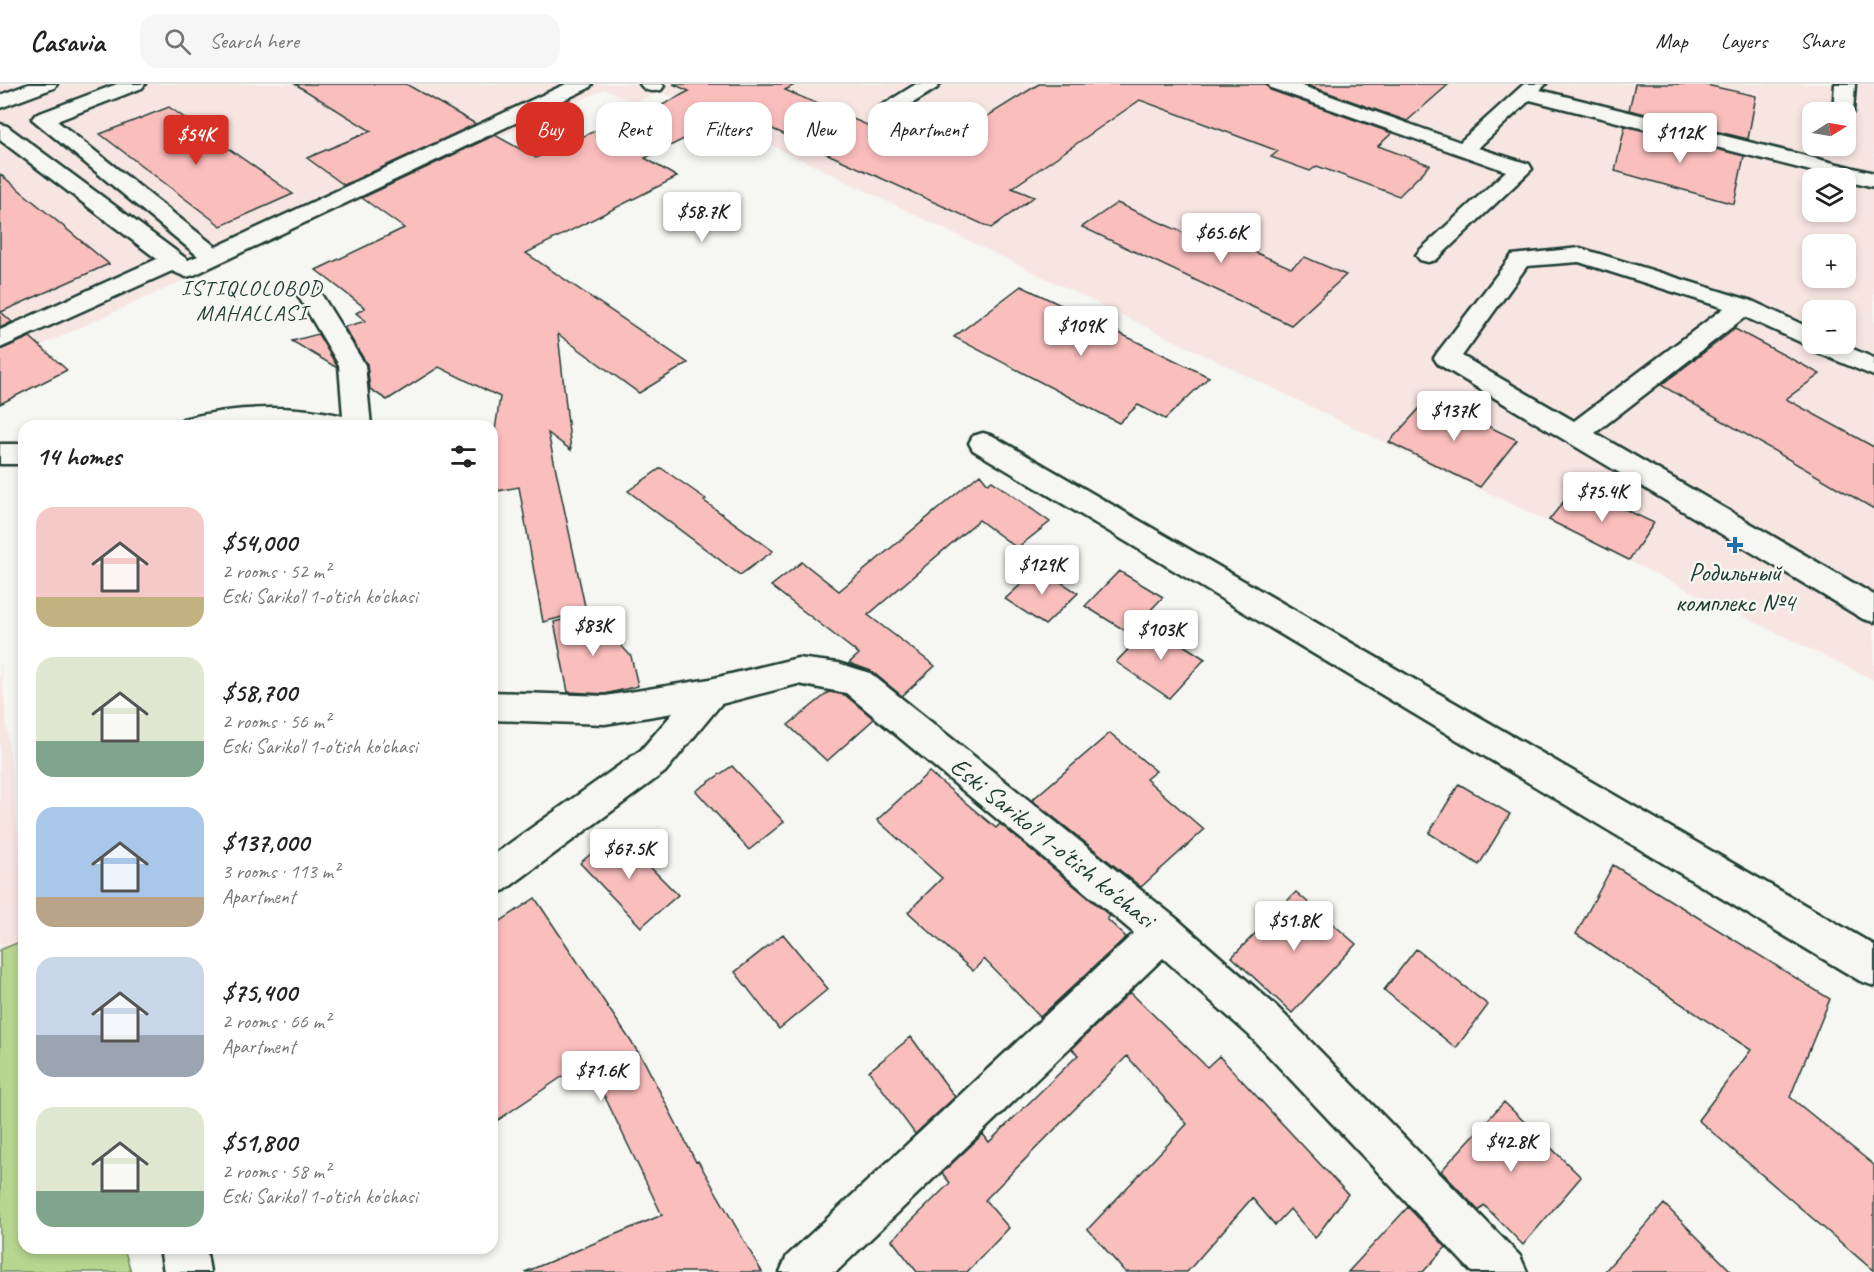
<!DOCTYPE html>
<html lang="en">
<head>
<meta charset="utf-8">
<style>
	:root { --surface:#fff; --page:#f6f6f6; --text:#222; --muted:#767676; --line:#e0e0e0; --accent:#d93025 }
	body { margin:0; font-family:Caveat,sans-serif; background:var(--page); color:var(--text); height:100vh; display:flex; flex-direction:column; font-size:22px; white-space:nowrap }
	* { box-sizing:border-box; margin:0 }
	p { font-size:20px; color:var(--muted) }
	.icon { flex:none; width:33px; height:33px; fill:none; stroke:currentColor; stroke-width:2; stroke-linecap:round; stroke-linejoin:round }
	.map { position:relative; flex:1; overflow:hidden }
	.sheet { position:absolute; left:18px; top:336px; width:480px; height:834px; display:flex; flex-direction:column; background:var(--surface); border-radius:18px; box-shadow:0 3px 9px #0003 }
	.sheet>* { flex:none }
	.banner { position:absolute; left:516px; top:18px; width:570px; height:54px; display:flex; gap:12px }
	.needle { width:39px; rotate:79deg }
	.controls { position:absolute; left:1802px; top:18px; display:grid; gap:12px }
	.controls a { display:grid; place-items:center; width:54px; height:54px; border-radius:12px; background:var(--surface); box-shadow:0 3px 9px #0003; font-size:30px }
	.price { position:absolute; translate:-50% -51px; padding:0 14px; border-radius:6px; background:#fff; color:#222; font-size:20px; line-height:39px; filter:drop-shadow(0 2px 3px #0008) }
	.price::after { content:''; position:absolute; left:50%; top:36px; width:18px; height:14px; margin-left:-9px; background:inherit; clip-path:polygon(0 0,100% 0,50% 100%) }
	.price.active { background:var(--accent); color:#fff }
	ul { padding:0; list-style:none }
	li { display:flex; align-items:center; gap:18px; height:150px; padding:0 18px }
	li span { display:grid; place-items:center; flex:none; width:168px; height:120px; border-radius:18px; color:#555 }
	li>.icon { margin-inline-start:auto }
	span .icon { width:72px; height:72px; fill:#fffc; stroke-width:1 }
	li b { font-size:26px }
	h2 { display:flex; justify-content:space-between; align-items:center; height:72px; padding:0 18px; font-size:26px }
	.chip { padding:0 21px; border-radius:18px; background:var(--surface); box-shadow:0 3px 9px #0003; font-size:21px; line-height:54px }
	.chip.active { background:var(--accent); color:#fff }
	header { display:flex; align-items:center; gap:36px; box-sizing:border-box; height:84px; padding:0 30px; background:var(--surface); border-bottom:2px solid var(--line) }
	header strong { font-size:28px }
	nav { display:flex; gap:33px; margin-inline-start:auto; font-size:21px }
	.search { width:420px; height:54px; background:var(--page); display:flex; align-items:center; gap:15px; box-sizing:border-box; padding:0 21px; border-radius:18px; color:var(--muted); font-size:22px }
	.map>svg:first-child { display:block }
</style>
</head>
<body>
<header>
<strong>Casavia</strong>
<div class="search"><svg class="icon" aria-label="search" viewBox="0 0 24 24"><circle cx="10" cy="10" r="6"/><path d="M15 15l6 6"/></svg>Search here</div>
<nav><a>Map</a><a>Layers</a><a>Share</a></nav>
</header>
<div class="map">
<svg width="1874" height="1188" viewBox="0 0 1874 1188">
	<rect width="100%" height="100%" fill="#f6f6f2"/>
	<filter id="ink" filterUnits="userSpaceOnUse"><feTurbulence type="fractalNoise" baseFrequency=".0167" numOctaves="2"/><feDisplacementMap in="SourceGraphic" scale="12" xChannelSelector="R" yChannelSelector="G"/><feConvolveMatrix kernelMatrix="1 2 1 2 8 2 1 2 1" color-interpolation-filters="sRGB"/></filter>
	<g filter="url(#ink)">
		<path fill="#f7e5e2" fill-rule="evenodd" d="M0,0h1874v596l-1212,-588 -28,10 -29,-13 -605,275zM1812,28h33v34h-33zM1812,94h33v34h-33zM1812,160h33v34h-33zM1812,226h33v34h-33z
			M0,576l24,234v46l-24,10z"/>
		<path fill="#b7d68f" stroke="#6b8a62" stroke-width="1.5" d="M24,856v308h100l7,24h-131v-322z"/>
		<path fill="#fabebd" stroke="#1f3d34" stroke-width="1.5" d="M295,0h111l70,40 -132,61 -37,-27 64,-27z
			M673,0h123l-11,6 145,62 109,-68h227l4,6 122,43 -14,13 52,19 -31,31 -82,-30 -7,5 -39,-14 7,-6 -138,-51 -128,88 22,9 -43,31 -254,-115 -92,45 32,19 -151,76 162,110 -49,30 -81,-59 13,116 -23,-17 38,178 -43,11 -24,-135 -27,5v-42l8,-53 -61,-30 -52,33 -17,-11 -3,-25 -23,-37 22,-6 -10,-8 9,-5 -49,-38 88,-42 -42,-30 133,-63 41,23 111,-51 6,3 36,-19z
			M1304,0h145l-42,37z
			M1635,0h67l54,12 -8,43 -119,-29z
			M169,23l124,87 -72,32 -121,-92z
			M1625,42l119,30 -10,48 -119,-33z
			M0,90l109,90 -108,48 11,10 -12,6z
			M1117,119l80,36 10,-8 84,37 14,-11 41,18 -55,50 -209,-98z
			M1021,202l98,47 90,44 -44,42 -27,-14 -19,18 -165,-86z
			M1735,245l85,45 -34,25 88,48v62l-213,-124z
			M318,250l19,32v2l-45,-27z
			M30,253l37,33 -67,34v-54z
			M1429,314l88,42 -37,47 -91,-45z
			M661,384l45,31 -2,2 69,50 -33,24 -112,-84z
			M980,390l8,10 4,-3 58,41 -33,26 -38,-28 -111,95 67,51 -33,30 -31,-25 -22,-8 10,-9 -88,-68 31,-24 37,29z
			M1576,402l78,37 -25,37 -80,-40z
			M1039,484l39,25 -33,32 -40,-26z
			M1119,487l44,26 -34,36 -44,-27z
			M590,529l41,43 7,30 -33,8 -37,-2 -14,-70z
			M1152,541l53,34 -36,39 -53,-36z
			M829,608l16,3 29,24 -47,42 -39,-36z
			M1110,649l46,38 -10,8 58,51 -63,57 -109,-87z
			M732,682l52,56 -35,28 -53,-59z
			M929,688l67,56 4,-4 3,2 107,90 -3,3 19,18 -86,80 -56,-58 -11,12 -65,-59 34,-34 -65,-58z
			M1459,700l51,30 -31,51 -50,-32z
			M616,749l62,62 -37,32 -61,-64z
			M1613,781l217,134 -40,98 84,68v106l-176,-151 53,-70 -175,-116z
			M1296,808l60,52 -64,69 -60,-56z
			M535,814l109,163 52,101 2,-1 64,111h-237l137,-57 -75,-155 -95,64v-197z
			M783,850l45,55 -49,40 -44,-57z
			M1416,865l72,56 -32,43 -72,-58z
			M1130,908l77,75 12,-11 129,138 -33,44 -25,-29 -15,16 -23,-27 -65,74h-62l-37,-43 99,-105 -60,-68 -142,144 24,28 -42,44h-50l-25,-32 58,-57 -8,-10 41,-39 6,8 89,-87 -6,-6z
			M911,953l44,60 -40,37 -46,-63z
			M1504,1018l77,75 -58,68 -39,-40 -5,6 -38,-40z
			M1664,1120l68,68h-128z
			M1408,1123l38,40 -23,25h-75z"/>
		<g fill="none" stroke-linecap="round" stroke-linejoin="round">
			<defs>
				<path id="minor" d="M29,0h28l-3,4 -54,20v-13z
					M117,0h28l-3,4 -85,33 159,126 350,-163h26l-3,4 -395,187 -8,2 -14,-6 -172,77v-18l157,-71 -157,-119v-16l7,2 181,134 10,-4 -166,-137 3,-4z
					M640,0h22l2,2 -3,4c-8,2 -16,2 -21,-6z
					M916,0h24l-3,4 -42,26h-14l-3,-4 3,-4z
					M1268,0h29l163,58 64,-58h22l-6,6 334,83v14l-344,-87 -52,48 51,16 3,5 -96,91 -8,2 -8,-2 -4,-5 4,-5 86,-79 -235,-83z
					M1835,0h20l-2,28 -3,4 -5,2v-6h-12z
					M1580,164l172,53 60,28v15h29l33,14v18l-63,-26 -2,-4 -64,-29 -150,116 279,162v27l-11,-3 -425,-255 -4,-6 4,-6 74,-97zM1579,178l145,46 -150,113 -112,-65 65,-90z
					M309,203l9,2 47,76 6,61h-192l4,-7c50,-13 110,-15 160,-3l-4,-51 -42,-71 3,-5z
					M983,349l10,3 881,509v41l-14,-5 -887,-531 -4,-7 4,-7z
					M0,360h24v20h-24z
					M798,574l40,5 32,10 307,246 100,88 243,249 7,16h-55l-223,-237 -86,-77 -327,314h-56l7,-16 347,-323 -288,-240 -48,-9 -77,20 -56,68 -160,118 -13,5v-39l149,-106 32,-37 -68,11 -113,-4v-28l113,4 105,-17z
					M160,1164h46l4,24h-46z"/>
			</defs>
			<use href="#minor" stroke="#1f3d34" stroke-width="5"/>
			<use href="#minor" fill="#f6f6f2" fill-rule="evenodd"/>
		</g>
	</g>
	<path fill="#1f6fb2" stroke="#f6f6f2" stroke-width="2" d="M1732 452h6v6h6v6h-6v6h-6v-6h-6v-6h6z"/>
	<g text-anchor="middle" stroke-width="5" stroke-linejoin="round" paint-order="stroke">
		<g font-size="22" letter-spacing="1.5" fill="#1f3d34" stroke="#f6f6f2">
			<text x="252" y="211">ISTIQLOLOBOD<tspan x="252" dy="25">MAHALLASI</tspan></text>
		</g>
		<g font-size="26" fill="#1f3d34" stroke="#f6f6f2">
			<text x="1735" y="497">Родильный<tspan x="1735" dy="30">комплекс №4</tspan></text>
		</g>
		<g font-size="26" fill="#1f3d34" stroke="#f6f6f2">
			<text transform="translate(1053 758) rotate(39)" y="9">Eski Sariko'l 1-o'tish ko'chasi</text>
		</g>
	</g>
</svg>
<div class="controls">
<a><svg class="needle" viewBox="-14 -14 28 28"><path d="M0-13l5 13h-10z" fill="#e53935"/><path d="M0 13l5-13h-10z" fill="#767676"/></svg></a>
<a><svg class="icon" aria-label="layers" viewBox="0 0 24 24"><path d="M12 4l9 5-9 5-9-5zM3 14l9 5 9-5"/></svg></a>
<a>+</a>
<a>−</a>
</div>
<b class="price" style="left:1680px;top:80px">$112K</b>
<b class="price active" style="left:196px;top:82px">$54K</b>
<b class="price" style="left:702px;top:159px">$58.7K</b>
<b class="price" style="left:1221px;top:180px">$65.6K</b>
<b class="price" style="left:1081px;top:273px">$109K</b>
<b class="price" style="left:1454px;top:358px">$137K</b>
<b class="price" style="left:1602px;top:439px">$75.4K</b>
<b class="price" style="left:1042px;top:512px">$129K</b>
<b class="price" style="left:593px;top:573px">$83K</b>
<b class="price" style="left:1161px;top:577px">$103K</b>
<b class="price" style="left:629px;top:796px">$67.5K</b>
<b class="price" style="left:1294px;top:868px">$51.8K</b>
<b class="price" style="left:601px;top:1018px">$71.6K</b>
<b class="price" style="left:1511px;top:1089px">$42.8K</b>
<div class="banner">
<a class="chip active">Buy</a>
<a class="chip">Rent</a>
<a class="chip">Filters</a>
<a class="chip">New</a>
<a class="chip">Apartment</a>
</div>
<section class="sheet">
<h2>14 homes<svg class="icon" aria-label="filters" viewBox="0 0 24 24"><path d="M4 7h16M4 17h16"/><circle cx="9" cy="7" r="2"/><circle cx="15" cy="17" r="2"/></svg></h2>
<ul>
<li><span style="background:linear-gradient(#f6c9c9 75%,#c2b280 0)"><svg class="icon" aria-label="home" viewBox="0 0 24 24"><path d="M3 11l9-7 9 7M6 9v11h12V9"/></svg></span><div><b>$54,000</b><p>2 rooms · 52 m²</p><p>Eski Sariko'l 1-o'tish ko'chasi</p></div></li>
<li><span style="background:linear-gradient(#dfe7d0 70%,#7fa58c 0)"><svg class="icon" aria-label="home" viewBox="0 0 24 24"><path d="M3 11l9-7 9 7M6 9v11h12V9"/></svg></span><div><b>$58,700</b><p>2 rooms · 56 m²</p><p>Eski Sariko'l 1-o'tish ko'chasi</p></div></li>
<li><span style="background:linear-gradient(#a9c7e8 75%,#b9a48a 0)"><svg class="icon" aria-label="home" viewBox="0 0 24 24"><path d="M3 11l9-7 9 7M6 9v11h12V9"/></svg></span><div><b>$137,000</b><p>3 rooms · 113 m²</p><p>Apartment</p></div></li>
<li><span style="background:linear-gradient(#c9d6e8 65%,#9aa5b1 0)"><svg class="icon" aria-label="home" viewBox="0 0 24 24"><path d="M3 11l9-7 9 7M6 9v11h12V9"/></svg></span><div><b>$75,400</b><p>2 rooms · 66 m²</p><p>Apartment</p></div></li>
<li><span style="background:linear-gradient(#dfe7d0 70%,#7fa58c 0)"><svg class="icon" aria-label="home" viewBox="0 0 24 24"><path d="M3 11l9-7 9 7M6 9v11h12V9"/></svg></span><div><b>$51,800</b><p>2 rooms · 58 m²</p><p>Eski Sariko'l 1-o'tish ko'chasi</p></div></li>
</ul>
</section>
</div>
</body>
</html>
